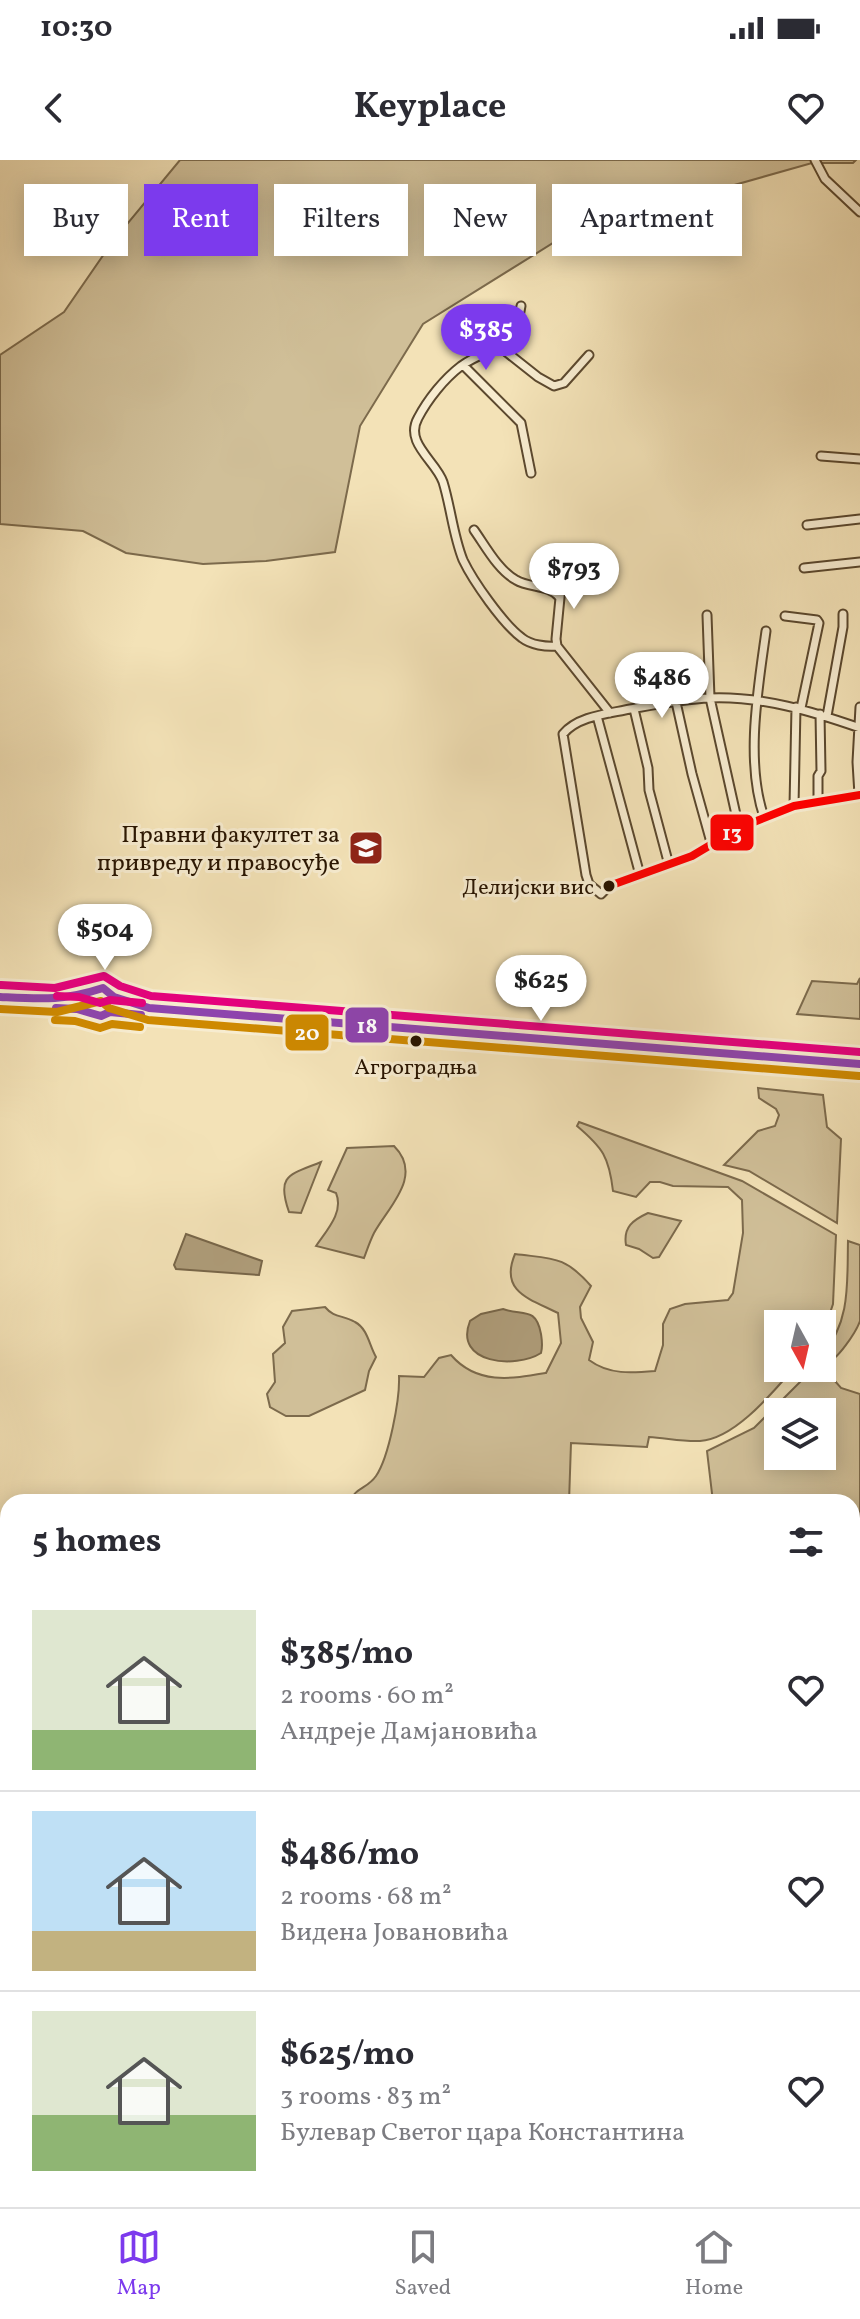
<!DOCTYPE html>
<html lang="en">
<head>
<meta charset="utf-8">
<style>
	:root { --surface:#fff; --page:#f7f7f7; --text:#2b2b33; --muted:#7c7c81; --line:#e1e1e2; --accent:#7c3aed }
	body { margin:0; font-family:Vollkorn,serif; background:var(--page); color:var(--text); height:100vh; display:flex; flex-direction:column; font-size:30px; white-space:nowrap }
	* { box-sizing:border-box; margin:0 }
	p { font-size:26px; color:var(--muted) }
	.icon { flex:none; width:44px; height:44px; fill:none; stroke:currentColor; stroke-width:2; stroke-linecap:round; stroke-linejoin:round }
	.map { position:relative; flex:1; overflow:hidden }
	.details { position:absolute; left:0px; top:1334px; width:860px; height:714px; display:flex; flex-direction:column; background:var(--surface); border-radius:24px 24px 0 0; box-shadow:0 4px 20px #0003 }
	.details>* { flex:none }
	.guide { position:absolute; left:24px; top:24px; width:812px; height:72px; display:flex; gap:16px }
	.needle { width:52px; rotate:172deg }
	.tools { position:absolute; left:764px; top:1150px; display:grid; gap:16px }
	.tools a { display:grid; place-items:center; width:72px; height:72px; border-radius:0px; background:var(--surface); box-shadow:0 4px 20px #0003; font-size:40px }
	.price { position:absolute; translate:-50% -68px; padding:0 18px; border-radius:28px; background:#fff; color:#222; font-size:26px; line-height:52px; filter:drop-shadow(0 2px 4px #0008) }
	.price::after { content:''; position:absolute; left:50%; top:48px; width:24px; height:18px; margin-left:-12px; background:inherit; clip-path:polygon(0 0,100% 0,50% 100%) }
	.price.current { background:var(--accent); color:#fff }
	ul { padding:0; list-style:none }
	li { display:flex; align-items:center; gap:24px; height:200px; padding:0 32px }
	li+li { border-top:2px solid var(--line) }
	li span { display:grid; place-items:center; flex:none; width:224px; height:160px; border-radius:0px; color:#555 }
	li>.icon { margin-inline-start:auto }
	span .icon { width:96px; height:96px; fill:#fffc; stroke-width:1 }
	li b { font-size:34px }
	h2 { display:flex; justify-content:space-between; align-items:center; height:96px; padding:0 32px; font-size:34px }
	.tag { padding:0 28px; border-radius:0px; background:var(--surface); box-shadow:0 4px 20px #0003; font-size:28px; line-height:72px }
	.tag.current { background:var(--accent); color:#fff }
	.status { display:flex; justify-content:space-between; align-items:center; height:56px; padding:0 40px; background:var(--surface); direction:ltr }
	.status svg { height:22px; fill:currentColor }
	header { display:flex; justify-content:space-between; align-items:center; height:104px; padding:0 32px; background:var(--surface); font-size:36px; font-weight:700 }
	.dock { display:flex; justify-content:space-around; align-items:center; height:112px; border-top:2px solid var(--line); background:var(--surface); font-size:22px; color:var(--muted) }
	.dock a { display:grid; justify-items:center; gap:4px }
	.dock .current { color:var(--accent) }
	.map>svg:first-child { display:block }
</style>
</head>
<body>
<div class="status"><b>10:30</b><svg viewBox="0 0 49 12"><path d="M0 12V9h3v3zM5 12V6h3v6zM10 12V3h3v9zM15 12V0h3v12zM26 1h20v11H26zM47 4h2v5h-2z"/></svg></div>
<header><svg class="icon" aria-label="back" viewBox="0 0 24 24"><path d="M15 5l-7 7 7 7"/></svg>Keyplace<svg class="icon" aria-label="heart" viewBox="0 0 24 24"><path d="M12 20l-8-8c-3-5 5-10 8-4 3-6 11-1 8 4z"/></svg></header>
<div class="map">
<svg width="860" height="2047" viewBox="0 0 860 2047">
	<rect width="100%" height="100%" fill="#f3e2b7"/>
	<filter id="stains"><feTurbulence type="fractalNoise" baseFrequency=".0025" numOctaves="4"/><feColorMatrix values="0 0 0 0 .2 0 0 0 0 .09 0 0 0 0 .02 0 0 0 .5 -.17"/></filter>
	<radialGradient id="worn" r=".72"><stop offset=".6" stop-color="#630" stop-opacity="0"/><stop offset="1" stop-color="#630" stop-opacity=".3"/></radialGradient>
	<path fill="#d0bf98" stroke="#7c6a4c" stroke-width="2" fill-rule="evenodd" d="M180,0h676l-3,3h-41l-113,32 -146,48 -130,81 -63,102 -25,126 -69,9 -63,3 -77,-11 -43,-22 -83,-7v-169l64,-43 49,-71z
		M860,818v41l-63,-5 15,-33 45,3z
		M758,928l65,7 4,32 14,12 -4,84 -88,-52 -25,-6 34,-34 17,-5 4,-11 -3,-6 -17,-11z
		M579,962l163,59 94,54 -3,69 -11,33v-13h-44v44h16c-21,24 -59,71 -94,73 -16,1 -34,-3 -51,-4l-2,10 -76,-4 -2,59h-220c7,-15 18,-13 27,-26 13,-19 24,-77 23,-100l25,1 15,-19 12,-3c26,30 60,24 95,18l15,-30 -3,-30c-28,-14 -59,-21 -43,-59 37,5 49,1 76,32l-11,21 1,11 12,24 -4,18c20,15 43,13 66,11l8,-26v-21l7,-15 15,-5 43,-4 5,-7 10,-60 -1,-33 -14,-13 -55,-1 -13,-4h-10l-14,15 -23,-6c-4,-34 -10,-43 -36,-65z
		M394,986c30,30 -6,61 -20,87 -4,8 -7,17 -10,25l-48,-12c11,-16 28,-34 20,-53l-8,-3 19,-42z
		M321,1002l-20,51 -12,-1c-13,-37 0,-37 32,-50z
		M648,1053l33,8 -22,36 -6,1 -14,-9 -13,-4c-3,-18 7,-25 22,-32z
		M848,1081l12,4c0,14 0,66 0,76 -4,11 -23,40 -34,42l-4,-8c29,-33 25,-73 26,-114z
		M325,1147c9,11 18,8 30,15 13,7 14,23 21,35l-7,14 -4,19 -56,26h-23l-16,-9 -3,-13 8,-12 -2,-28 12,-11 -2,-16 9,-16z
		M814,1208l6,4 2,8 13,1 6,7 19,6v228l-8,-2v-118h-139l-6,-51 47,-23zM778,1252h44v44h-44z
		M0,1698l8,3v83l-8,-1z
		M852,1718h8v40h-8z"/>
	<path fill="#ae9c79" stroke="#786649" stroke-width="2" d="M186,1074l76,27 -3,14 -83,-6 -2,-4z
		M503,1149c19,7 33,-3 38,25 1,7 2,12 0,19 -25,16 -88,11 -71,-32l11,-7z
		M852,1479l8,3v60l-8,1z
		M852,1991l8,6v39l-8,-3z
		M155,2040h56l-14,7h-59z"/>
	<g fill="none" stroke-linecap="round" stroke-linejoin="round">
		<defs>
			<path id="minor" d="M815,0l10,19 35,33
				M521,146c-8,50 -27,37 -60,60 -17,13 -33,33 -43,52 -14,25 18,43 25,64 8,26 10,53 20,78 10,21 40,64 59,78 9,7 24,9 35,8
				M500,187l38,30 16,9 10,-3 25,-28
				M463,205l58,58 10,50
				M821,296l39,3
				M807,365l53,-6
				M474,370c12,17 24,40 42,50 13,8 34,5 43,17
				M804,408l56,-6
				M562,417l-6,62 1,7 53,67
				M707,455l3,83 29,130
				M785,456l32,4 2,3 -18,85
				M647,510l25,-2 2,34
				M676,542l16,72 20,72
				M634,549l14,59 1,22 20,75
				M597,556l43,159
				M827,556l16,-89v-13
				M860,568c-49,-17 -98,-32 -150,-30 -28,1 -57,7 -85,12 -20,4 -48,7 -62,24l23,141 3,9 12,10 8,-8 83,-30 47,-28 55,-22 66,-11
				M859,635l-2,-33 3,-55
				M818,641v-25l3,-5 -1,-57
				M794,646l2,-99
				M764,657c-19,-56 -6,-128 2,-186
				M254,2047l14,-7
				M351,2047l1,-7"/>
			<path id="major" d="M0,837l56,3 20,-3 27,-9 11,9 35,11 711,56
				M0,845l70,3 31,8 16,-4 743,60"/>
		</defs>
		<use href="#minor" stroke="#5b482e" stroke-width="11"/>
		<use href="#major" stroke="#281400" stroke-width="13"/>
		<use href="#minor" stroke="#f7ecd0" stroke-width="7"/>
		<use href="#major" stroke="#f3e2b7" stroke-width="9"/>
		<defs>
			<path id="bus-1" d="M0,837c41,2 63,4 103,-9l11,9 35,11 711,56
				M56,848l21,1 24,7 9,-4 31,3"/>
			<path id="bus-2" d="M0,849l57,3 44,-11 8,7 39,12 711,56
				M55,860l20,1 25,7 12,-4 28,3"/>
			<path id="bus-3" d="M1,825l54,3 49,-12 16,10 31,10 709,56
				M57,836l22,1 21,6 10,-3 32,3"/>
			<path id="bus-4" d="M609,726l83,-30 47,-28 55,-22 66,-11"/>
		</defs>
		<use href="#bus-1" stroke="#f7ecd0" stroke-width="14"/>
		<use href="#bus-2" stroke="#f7ecd0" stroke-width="14"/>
		<use href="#bus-3" stroke="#f7ecd0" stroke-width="14"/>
		<use href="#bus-4" stroke="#f7ecd0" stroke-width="14"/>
		<use href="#bus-1" stroke="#8e44ad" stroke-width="8"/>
		<use href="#bus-2" stroke="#ce8900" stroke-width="8"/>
		<use href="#bus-3" stroke="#e5007d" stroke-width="8"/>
		<use href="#bus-4" stroke="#f00" stroke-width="8"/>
	</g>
	<defs>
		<symbol id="university-square" viewBox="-11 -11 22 22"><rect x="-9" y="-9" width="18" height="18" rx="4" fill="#8f2418" stroke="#f7ecd0"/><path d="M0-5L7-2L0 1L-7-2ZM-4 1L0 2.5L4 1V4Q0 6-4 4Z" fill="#fff"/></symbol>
	</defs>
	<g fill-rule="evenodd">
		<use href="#university-square" x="346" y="668" width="40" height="40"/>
	</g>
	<g fill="#281400" stroke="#f7ecd0" stroke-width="3">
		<circle cx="609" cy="726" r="7"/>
		<circle cx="416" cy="881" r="7"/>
	</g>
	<g text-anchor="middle" stroke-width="6" stroke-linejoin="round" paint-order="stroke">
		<g font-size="22" fill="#281400" stroke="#f7ecd0" text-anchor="end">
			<text x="594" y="734">Делијски вис</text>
			<text x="416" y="914" text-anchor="middle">Агроградња</text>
		</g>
		<g font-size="24" fill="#281400" stroke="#f7ecd0" text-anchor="end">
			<text x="340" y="682">Правни факултет за<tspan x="340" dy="28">привреду и правосуђе</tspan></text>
		</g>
	</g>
	<g stroke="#f7ecd0" stroke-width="3">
		<rect x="709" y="653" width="46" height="39" rx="8" fill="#f00"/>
		<rect x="344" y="846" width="46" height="38" rx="8" fill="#8e44ad"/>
		<rect x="284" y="853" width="46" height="39" rx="8" fill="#ce8900"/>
	</g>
	<g font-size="22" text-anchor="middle" font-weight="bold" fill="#fff">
		<text x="732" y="680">13</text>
		<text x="367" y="873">18</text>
		<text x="307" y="880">20</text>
	</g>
	<rect width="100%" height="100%" filter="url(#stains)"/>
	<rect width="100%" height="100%" fill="url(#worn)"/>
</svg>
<div class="tools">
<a><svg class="needle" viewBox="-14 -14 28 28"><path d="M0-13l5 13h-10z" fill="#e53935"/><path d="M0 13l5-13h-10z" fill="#7c7c81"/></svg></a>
<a><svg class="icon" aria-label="layers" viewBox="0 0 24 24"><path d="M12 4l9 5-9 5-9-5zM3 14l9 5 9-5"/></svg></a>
</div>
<b class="price current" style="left:486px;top:212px">$385</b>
<b class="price" style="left:574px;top:451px">$793</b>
<b class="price" style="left:662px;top:560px">$486</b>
<b class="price" style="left:105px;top:812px">$504</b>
<b class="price" style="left:541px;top:863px">$625</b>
<div class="guide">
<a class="tag">Buy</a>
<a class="tag current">Rent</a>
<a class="tag">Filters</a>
<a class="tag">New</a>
<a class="tag">Apartment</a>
</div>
<section class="details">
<h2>5 homes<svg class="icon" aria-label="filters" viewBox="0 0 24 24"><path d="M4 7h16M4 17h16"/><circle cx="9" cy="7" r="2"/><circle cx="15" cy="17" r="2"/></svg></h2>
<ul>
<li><span style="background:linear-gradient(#dfe7d0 75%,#8fb573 0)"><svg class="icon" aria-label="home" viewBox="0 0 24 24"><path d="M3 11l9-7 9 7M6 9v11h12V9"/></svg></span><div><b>$385/mo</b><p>2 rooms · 60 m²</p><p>Андреје Дамјановића</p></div><svg class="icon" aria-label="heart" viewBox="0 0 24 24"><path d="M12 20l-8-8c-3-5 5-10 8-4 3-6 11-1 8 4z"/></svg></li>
<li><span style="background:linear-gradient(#bfe0f5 75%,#c2b280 0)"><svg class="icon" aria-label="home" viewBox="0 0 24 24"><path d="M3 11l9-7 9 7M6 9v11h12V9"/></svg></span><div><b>$486/mo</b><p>2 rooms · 68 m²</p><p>Видена Јовановића</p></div><svg class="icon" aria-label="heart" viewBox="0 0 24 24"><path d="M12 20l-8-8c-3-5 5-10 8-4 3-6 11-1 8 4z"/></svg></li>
<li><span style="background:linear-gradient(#dfe7d0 65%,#8fb573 0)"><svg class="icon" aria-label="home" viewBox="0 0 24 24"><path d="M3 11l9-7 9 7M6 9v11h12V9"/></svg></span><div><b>$625/mo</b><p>3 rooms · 83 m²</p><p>Булевар Светог цара Константина</p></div><svg class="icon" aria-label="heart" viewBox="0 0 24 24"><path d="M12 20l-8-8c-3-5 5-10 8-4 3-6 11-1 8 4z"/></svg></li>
</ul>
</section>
</div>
<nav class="dock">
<a class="current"><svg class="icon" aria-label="map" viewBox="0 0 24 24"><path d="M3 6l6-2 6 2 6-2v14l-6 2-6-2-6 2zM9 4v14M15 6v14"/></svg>Map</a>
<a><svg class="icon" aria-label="saved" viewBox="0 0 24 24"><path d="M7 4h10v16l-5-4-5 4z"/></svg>Saved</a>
<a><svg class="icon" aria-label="home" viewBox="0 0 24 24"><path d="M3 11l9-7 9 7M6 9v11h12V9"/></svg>Home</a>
</nav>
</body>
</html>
